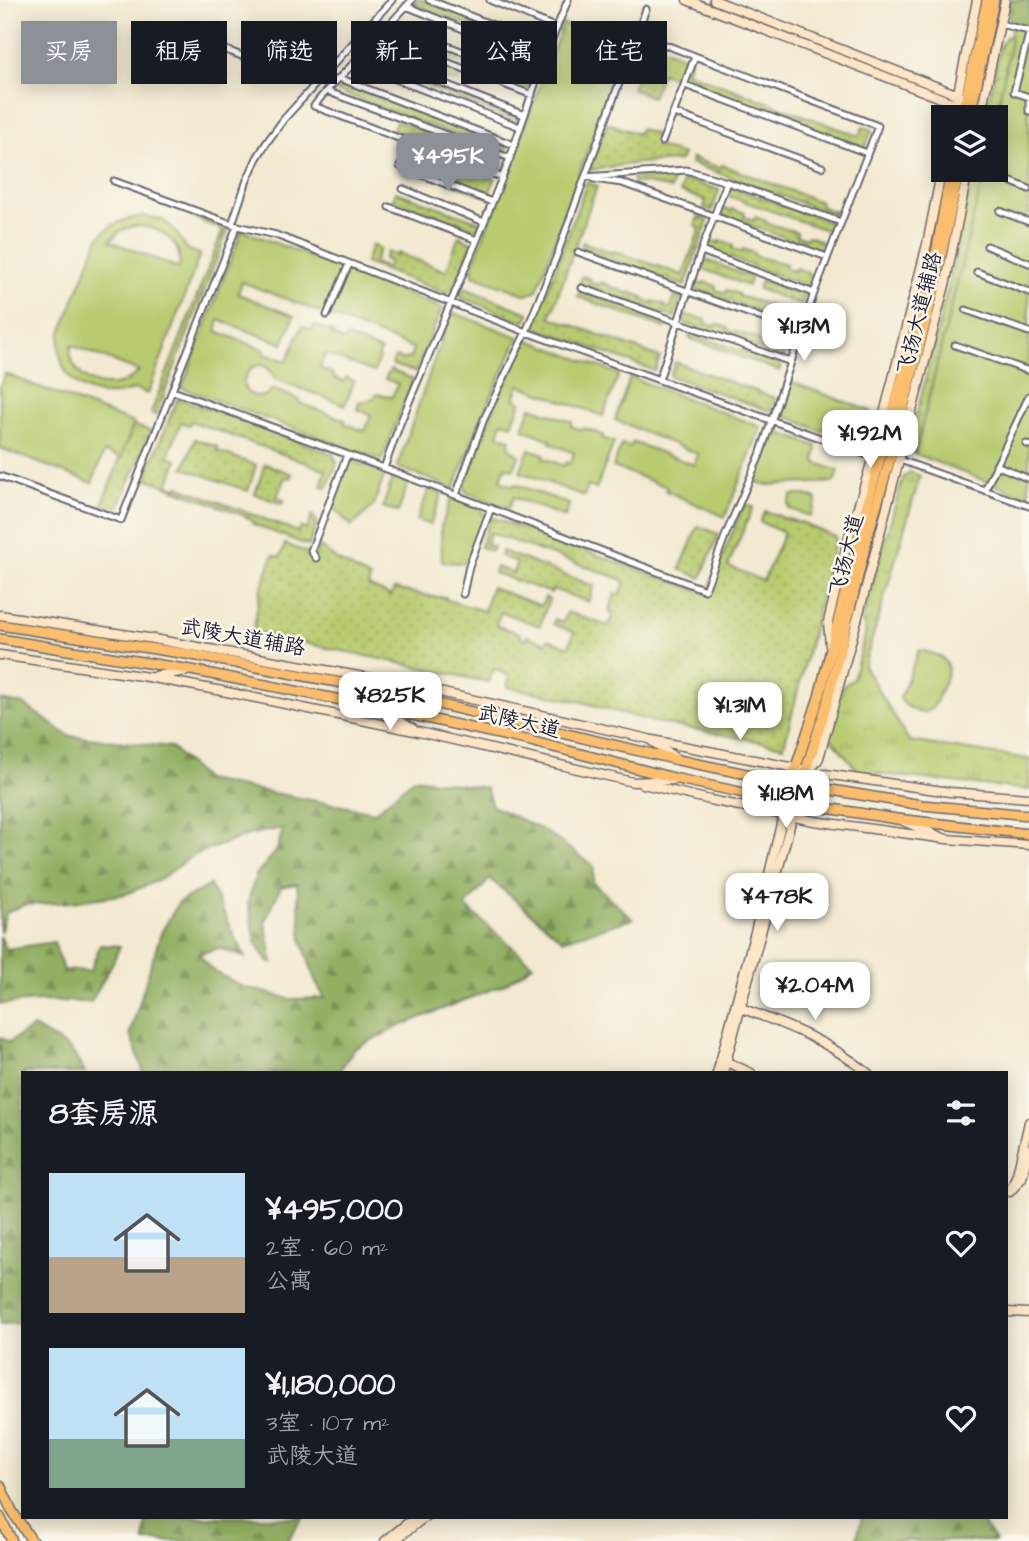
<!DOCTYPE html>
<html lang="zh">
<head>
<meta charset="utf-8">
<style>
	:root { --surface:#171b24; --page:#20242c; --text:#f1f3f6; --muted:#9ea1a6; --accent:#8c9099 }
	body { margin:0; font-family:"Architects Daughter","LXGW WenKai TC",sans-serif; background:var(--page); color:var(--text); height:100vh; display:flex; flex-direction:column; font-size:26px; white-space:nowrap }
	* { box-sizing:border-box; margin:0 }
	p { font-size:23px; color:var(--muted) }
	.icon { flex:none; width:38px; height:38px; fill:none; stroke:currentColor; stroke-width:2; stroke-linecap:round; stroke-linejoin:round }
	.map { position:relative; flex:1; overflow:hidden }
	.panel { position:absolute; left:21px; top:1071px; width:987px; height:448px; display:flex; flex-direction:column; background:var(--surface); border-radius:0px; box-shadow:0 4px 18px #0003 }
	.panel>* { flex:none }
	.hud { position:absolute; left:21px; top:21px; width:987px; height:63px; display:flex; gap:14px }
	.buttons { position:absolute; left:931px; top:105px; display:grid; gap:14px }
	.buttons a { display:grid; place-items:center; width:77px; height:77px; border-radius:0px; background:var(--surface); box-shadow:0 4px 18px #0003; font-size:35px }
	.price { position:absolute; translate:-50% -60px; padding:0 16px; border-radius:14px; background:#fff; color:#222; font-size:23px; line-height:46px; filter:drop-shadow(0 2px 4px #0008) }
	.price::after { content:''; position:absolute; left:50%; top:42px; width:21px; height:16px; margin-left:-10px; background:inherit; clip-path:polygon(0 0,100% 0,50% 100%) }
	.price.active { background:var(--accent); color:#fff }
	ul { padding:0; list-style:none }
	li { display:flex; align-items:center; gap:21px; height:175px; padding:0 28px }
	li span { display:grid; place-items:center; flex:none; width:196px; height:140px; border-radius:0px; color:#555 }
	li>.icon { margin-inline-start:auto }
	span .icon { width:84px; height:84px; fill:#fffc; stroke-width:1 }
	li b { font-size:30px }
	h2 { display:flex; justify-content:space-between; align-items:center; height:84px; padding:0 28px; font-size:30px }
	.tag { padding:0 24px; border-radius:0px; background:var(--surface); box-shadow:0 4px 18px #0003; font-size:24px; line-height:63px }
	.tag.active { background:var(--accent); color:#fff }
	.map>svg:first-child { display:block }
</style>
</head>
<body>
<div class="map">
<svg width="1029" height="1541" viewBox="0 0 1029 1541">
	<defs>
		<pattern id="grass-dots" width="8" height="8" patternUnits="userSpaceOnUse" patternTransform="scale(1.75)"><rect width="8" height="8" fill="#b8cb6f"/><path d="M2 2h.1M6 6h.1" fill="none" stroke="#9eae61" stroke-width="1.8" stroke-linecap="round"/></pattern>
		<pattern id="forest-firs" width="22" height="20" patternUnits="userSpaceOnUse" patternTransform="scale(1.75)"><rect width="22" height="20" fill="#92af62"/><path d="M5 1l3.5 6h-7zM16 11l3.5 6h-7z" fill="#778e52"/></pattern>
		<pattern id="park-tufts" width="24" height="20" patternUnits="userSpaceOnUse" patternTransform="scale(1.75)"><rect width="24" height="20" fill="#b8cb6f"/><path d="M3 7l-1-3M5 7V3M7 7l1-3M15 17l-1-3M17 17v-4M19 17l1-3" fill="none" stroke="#9eae61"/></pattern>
	</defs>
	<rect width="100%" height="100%" fill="#fbf7ec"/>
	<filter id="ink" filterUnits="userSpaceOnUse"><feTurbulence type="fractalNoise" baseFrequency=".0143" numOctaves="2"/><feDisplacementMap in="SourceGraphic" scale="14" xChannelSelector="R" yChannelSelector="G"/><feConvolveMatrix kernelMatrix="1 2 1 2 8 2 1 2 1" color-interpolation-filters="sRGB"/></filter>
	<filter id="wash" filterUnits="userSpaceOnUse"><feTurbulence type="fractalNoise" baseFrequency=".00686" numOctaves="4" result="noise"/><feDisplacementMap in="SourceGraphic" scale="28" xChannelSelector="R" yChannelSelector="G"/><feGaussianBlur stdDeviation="1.57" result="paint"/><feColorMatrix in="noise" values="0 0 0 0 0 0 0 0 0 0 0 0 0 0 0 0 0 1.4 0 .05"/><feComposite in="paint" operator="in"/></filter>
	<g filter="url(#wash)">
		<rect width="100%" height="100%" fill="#f2e9d0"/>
		<path fill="url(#grass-dots)" stroke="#6d7655" stroke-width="2" d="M416,0h6l120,47 -2,8 -127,-52z
			M392,28l69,28 -3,6 -69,-28z
			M1012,35l-16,83 -11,-1 16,-73 5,-7z
			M649,43l42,16 -5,13 173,64 4,-9 9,3 -7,18 -203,-75 -10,24 -20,-8z
			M364,56l155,61 -2,5 -155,-61z
			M466,57l65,24 -3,8 -65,-24z
			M433,62l28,10 -4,11 -28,-10z
			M340,83l168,64 -3,7 -168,-63z
			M396,121l28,10 -4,11 -28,-10z
			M607,123l30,11 3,-5 19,7 -3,10 27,9 -3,6 -42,2 -48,7z
			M413,148l82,31 -7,18 -81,-31z
			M692,158l28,10 2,-3 99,37 -1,4 16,6 -2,3 -143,-52z
			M973,170h12l-70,284 -7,-5 41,-166z
			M673,177l-2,12 -25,-6h-12l-2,-5z
			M684,179l35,11 -7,21 -8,-3 2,-8 -26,-8z
			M587,182l10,4 -47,131 110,40 -5,14 -121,-44z
			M731,187l102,36 -4,8 -101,-35z
			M396,192l84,30 -2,7 -85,-29z
			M723,208l8,3 1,-2 13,4 -1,4 10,3 1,-3 11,4v2l31,9v4l9,3 2,-3 11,4v2l6,2 -2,7 -102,-36z
			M194,214l35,13 -73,188 -5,-2 72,-183 -31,-13z
			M698,217l10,4 -23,65 -104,-38 2,-6 30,11 1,-2 69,24 17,-47 -5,-2z
			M459,236l14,7 -19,46 -9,4 -80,-30 7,-18 8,3 -6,15 13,5 3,-6 -6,-3 3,-7 10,4 1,-3 48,18z
			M711,240l8,3 1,-2 13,4 -1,4 10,3 1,-3 11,4v3l32,8 -1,4 9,3 2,-3 11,4v2l6,2 -4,11 -101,-37z
			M703,259l48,18 -3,9 -48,-18z
			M582,276l8,3v3l9,3 2,-3 28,12 1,-2 13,5 -1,3 10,3 1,-2 12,4 -1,2 6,2 5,-13 6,2 -7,19 -95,-33z
			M761,280l43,16 -3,9 -43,-16z
			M695,281l7,3 2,-2 12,4v4l9,3 2,-3 11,4v2l31,9 -1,3 10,4 2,-3 11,4 -1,2 7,2 -3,7 -101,-36z
			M464,288l65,25 -4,9 -65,-25z
			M580,291l87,32 -2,5 -87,-31z
			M685,315l7,2 1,-1 13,4v3l9,4 2,-3 11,4v2l31,9 -1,3 10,4 1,-3 12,4 -1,2 6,2 -2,7 -102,-36z
			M691,333l90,32 -2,6 -90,-33z
			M675,362l100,36 -5,13 -100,-35z
			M178,398l155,56 4,9 -10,25 -6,-2 5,-16 -135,-49 -2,4 -8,-3 -13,34 9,4 -9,25 9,3 1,-2 120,46 3,-5 6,3 5,-15 5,7 -8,24 -56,-22 -2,-5 -11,-5 -92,-35 -1,-6z
			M133,425l18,6 -32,75 -18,1z
			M195,439l23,8 -1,4 39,14 -8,26 -64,-23z
			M265,464l27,10 -1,4 -6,-1 -8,20 7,3 -2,4 -27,-10z
			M744,504l9,3 -25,59 35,15 21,-48 -24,-11 5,-11 17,6 -1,2h3l1,-1 15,5 1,-1 5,2v1l30,12 -52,209 -130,-24 -75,-21 -72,-14 3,-11 -16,-7 -5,13 -236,-50 7,-40 13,-37 7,2 5,-13 26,10h5l3,-8 18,14 33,18 -2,8 23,10 3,-7 40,8h12l1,3 37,11 7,-24 50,19 4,-9 4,2 -9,27 -39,-14 -5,13 25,9 -1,3 5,2 2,-3 19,7 2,-4 21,8 5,-15 -21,-8 2,-5 8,3 4,-10 41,14 5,-12 -4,-2 6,-18 5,1 5,-13 -4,-3 -131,-46 -4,11 8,3 -2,4 -12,-4 11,-30 216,77z
			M698,526l21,8 -18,44 -21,-9z
			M502,551l92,35 -6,16 -35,-13 -2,4 -57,-20 2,-6 17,6 4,-11 -17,-6z"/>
		<path fill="url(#forest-firs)" stroke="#5a684e" stroke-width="2" d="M1008,0h21v31l-18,-4 -4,-22z
			M0,700l23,4 46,32 102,11 34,33 170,32 39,-34 72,10 6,18 51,24 51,36 -1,17 40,36 -70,21 -73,-61 -25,27 68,59 -28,19 -105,42 -46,23 -16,24h-194l-14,-40 31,-100 18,-31 31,-17 35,72 -26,-9 -20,6 12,15 30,17 49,13 35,-1 -9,-15 -14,-43 -5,-56 -16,3 -16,34 8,42 -6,-2 -12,-19 -7,-40 8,-27 21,-25 6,-22 -32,6 -57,21 -35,25 -33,14 -54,8 -49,3 -17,8 -6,20z
			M0,936l6,13 48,-7 9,28 27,1 10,-26 20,1 -7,16 -22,40 -50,-1 -41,3z
			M34,1027l37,23 14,23h-62v250l-23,1v-287l9,5z
			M142,1517h161l-16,24h-143l2,-20z
			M862,1517h116l17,24h-139z"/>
		<path fill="url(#park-tufts)" stroke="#6d7655" stroke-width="2" d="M910,472l10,4 -56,190 45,75 120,18v31l-170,-18 -30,-36 14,-50 10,-7 13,-47 -4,-11 41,-143z"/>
		<path fill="#b8cb6f" stroke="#6d7655" stroke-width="2" fill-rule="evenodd" d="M563,24l62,23 -88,243 -10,5 -54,-20 -1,-8z
			M1011,27l18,4v467l-114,-44 70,-284h11v-52l14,-72z
			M144,216l17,3 12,9 14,21 13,5 -52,140 -13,-5c-42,17 -84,-8 -74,-56l38,-96c14,-15 25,-18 45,-21zM133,226c24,-1 51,14 46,42l-69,-27 10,-10zM71,345l68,26c-7,7 -15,13 -25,14 -24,3 -47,-16 -43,-40z
			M242,230l200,78 -26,64 -24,-7 3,-8 9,3 2,-2 4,1 3,-11 -171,-66 -4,12 56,22 -11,28 -64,-24 -3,11 49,19 -1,4 23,7 15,-35 10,4 2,-5 20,8 -1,3 11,5 3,-4 34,14 -7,21 -49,-18 -5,14 13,6v3l11,5 2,-5 8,4 -9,24 -70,-26c-17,-41 -54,21 -11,17l9,-7 27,11 -1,3 46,17v4l20,7 6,-16 -14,-6 2,-7c8,-1 14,-2 18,-8l15,3 6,-13 -13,-5 5,-9 23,9 -31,81 -200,-72z
			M451,312l68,25 -38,81 -27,71 -57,-22z
			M526,339l93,35 -16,42 -84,-31 -5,14 7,3 -9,23 -10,-3 -4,13 12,4c-3,8 2,13 9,16l-5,14 -9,-2 -5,14 13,5 2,-2 54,20 -4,13 -52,-20 -4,11 -42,-15 -3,-6 39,-102 4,-4z
			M5,374l129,49 -13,35 -17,-6 -12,31 -92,-35v-62z
			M630,377l131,50 -36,90 -59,-26 1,-4 -54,-20 9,-23 8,3 3,-5 61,23 4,-11 -83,-34z
			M791,382l80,29 -16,14 -2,4 -20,-7 -12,9 -42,-18z
			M531,407l41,15 -1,4 11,4 2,-2 19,7 -1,3 12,4 -18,47 -8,-3 -4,10 -64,-24 9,-23 15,5 -1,4 21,8 2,-4 4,2 4,-11 -24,-10 1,-3 -28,-11z
			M771,430l46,16 -2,16 23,9 -4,11 -69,3 -11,-4z
			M350,460l35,13 -11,32 -22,21 -20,-19z
			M393,476l16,5 -11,31 -15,-5z
			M429,489l13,5 -12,31 -13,-5z
			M792,495h13l12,4 -6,17 -22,-7 1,-2 -2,-2z
			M452,497l29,12 4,8 -17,46 -26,-1 -1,-35z
			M920,650c6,1 11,3 16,5 20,8 10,23 4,37 -3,7 -5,16 -12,19 -9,5 -24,-5 -28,-13l18,-46z"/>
	</g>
	<g filter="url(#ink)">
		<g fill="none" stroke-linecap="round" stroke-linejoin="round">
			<defs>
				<path id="street" d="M412,0l-58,63 -28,28 -12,15 187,71
					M429,0l120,47
					M490,0l67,28
					M406,6l137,55
					M390,24l147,56
					M1000,24l29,7
					M176,31l140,53
					M1029,34l-15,58 15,5
					M379,36l153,59
					M364,52l160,63
					M354,63l166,64
					M339,78l175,67
					M685,85l182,68
					M326,91l184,67
					M1029,102v9
					M674,113l148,54
					M662,142l33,-85
					M400,166l92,36
					M585,177l61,-168
					M594,179l28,4 205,74
					M114,181l123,45 39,9 250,97 347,125
					M1012,182l17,7
					M403,189l81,33
					M389,207l88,33
					M1000,211l29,11
					M232,224l15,-44 10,-22 10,-16 17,-23 108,-119
					M987,246l42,17
					M701,251l113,42
					M578,252l223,80
					M977,272l52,20
					M582,288l209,74
					M966,310l63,22
					M327,315l22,-51
					M955,345l74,26
					M659,380l42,-129 26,-69
					M173,391l211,77 321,122 21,-56 34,-79 54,-162 64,-167 -241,-92
					M1026,444l3,1
					M897,459l132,47
					M996,465l33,14
					M384,468l17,-47 76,-181 33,-82 33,-97 25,-61
					M0,476l121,44 116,-294
					M985,490l44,-94
					M456,495l28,-76 42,-87 31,-77 28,-78 101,-7 41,12 114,40
					M316,558l-5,-7 36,-96
					M463,594l6,-28 22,-58"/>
				<path id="secondary" d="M687,0l277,107
					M714,0l252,98
					M953,117l24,-117
					M980,117l25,-117
					M0,615l148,23 255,46 246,55 29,21
					M830,646l-2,-24 20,-82 25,-83 54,-213 16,-81
					M0,655l148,22 74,14 197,41 214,50 41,-2
					M155,676l32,-5
					M378,709l35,20
					M652,740l159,31
					M643,784l67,16 104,21 132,18
					M801,785l24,-11 125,18 79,6
					M903,821l43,18 83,6
					M741,1008c48,18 87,33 127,65
					M727,1062l24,11
					M717,1073l39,-145 35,-146
					M723,1073l78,-288 18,-27 43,-156 84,-321 22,-111
					M1029,1122l-12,52 -7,18 12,-14 7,-29
					M1006,1312l23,1
					M385,1541l30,-24
					M394,1541l31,-24"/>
				<path id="primary" d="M962,117l25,-117
					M970,117l24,-117
					M0,625l187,29 182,34 309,72 123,25 121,20 107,10
					M0,639l191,31 185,37 154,34 148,38 109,23 110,17 132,15
					M791,782l28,-85 46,-184 62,-225 10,-40 14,-78
					M801,785l26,-81 41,-169 22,-76 44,-169 25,-120
					M0,1485l12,26 20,30
					M0,1517l12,24"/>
			</defs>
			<use href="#street" stroke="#6b686f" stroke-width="9"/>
			<use href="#secondary" stroke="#6b686f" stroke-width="11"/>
			<use href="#primary" stroke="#6b686f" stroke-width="12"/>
			<use href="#street" stroke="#fff" stroke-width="5"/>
			<use href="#secondary" stroke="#fde5c5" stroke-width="8"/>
			<use href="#primary" stroke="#fbbe6e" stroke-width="9"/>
		</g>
	</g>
	<g text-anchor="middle" stroke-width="5" stroke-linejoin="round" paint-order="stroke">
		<g font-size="21" fill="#22223b" stroke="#fbf7ec">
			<text transform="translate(919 313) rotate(-76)" y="7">飞扬大道辅路</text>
			<text transform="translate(846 555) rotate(-76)" y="7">飞扬大道</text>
			<text transform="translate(243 637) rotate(10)" y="7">武陵大道辅路</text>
			<text transform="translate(519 721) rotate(13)" y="7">武陵大道</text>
		</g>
	</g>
</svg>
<div class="buttons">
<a><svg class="icon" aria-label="layers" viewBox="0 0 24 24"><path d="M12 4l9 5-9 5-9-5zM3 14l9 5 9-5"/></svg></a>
</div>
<b class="price active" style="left:448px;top:193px">¥495K</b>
<b class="price" style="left:804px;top:363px">¥1.13M</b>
<b class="price" style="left:870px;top:470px">¥1.92M</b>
<b class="price" style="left:390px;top:732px">¥825K</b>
<b class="price" style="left:740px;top:742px">¥1.31M</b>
<b class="price" style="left:786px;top:830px">¥1.18M</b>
<b class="price" style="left:777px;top:933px">¥478K</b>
<b class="price" style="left:815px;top:1022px">¥2.04M</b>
<div class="hud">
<a class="tag active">买房</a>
<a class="tag">租房</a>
<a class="tag">筛选</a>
<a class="tag">新上</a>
<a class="tag">公寓</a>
<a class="tag">住宅</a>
</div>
<section class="panel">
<h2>8套房源<svg class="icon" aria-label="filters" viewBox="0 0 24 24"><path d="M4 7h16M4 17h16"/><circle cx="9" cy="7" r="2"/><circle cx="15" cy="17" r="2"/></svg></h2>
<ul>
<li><span style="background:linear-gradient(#bfe0f5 60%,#b9a48a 0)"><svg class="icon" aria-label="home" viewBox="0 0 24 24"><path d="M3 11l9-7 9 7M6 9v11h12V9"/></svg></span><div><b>¥495,000</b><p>2室 · 60 m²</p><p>公寓</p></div><svg class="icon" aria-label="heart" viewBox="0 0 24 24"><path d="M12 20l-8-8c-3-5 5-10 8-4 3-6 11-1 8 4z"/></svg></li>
<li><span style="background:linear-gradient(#bfe0f5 65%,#7fa58c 0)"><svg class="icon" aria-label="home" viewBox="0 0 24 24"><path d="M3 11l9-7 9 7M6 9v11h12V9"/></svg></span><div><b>¥1,180,000</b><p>3室 · 107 m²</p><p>武陵大道</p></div><svg class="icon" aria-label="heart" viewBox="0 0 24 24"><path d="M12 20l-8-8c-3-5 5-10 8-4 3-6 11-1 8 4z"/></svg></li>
</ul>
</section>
</div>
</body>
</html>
